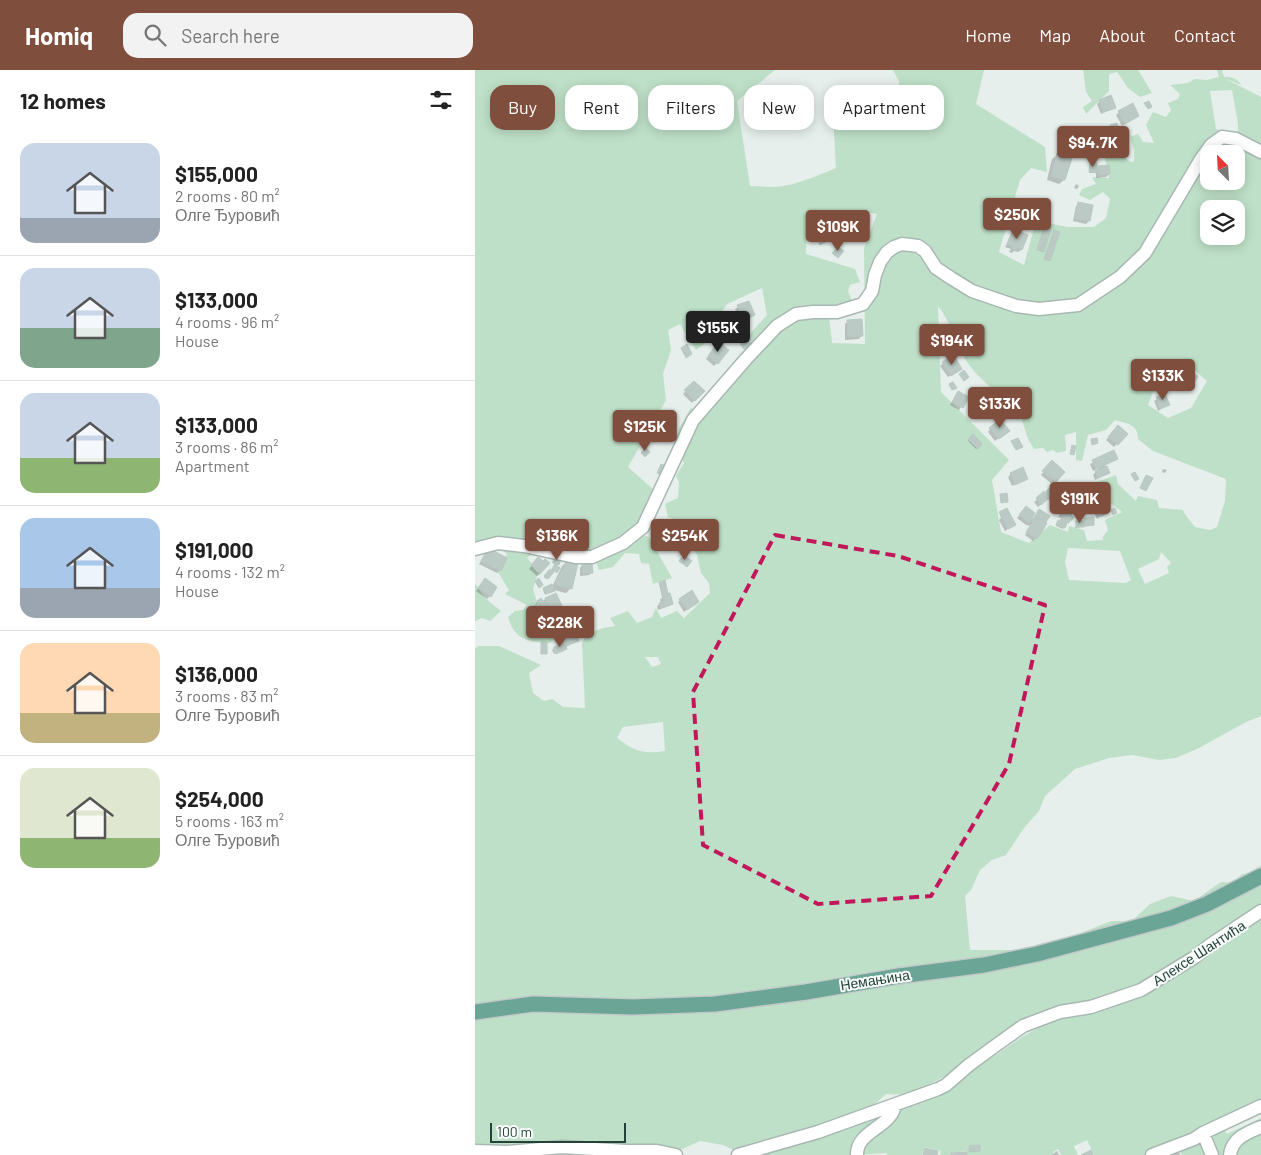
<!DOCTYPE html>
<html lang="en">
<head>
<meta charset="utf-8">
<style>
	:root { --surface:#fff; --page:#f2f2f2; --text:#222; --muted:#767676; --line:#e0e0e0; --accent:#804e3d }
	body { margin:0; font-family:Barlow,sans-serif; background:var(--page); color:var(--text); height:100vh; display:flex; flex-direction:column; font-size:19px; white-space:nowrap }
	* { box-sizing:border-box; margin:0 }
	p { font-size:16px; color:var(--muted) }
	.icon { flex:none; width:28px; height:28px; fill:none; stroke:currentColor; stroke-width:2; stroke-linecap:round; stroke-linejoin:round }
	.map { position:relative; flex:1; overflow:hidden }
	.sheet { display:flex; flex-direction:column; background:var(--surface); width:475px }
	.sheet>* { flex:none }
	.top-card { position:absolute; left:15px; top:15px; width:475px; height:45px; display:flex; gap:10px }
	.needle { width:32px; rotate:336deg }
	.buttons { position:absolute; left:725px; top:75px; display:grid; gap:10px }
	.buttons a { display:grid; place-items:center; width:45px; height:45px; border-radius:10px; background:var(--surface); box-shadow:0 2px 12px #0003; font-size:25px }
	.scale { position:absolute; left:15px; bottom:12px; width:136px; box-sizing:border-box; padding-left:5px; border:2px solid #24423a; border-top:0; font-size:14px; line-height:18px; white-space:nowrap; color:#24423a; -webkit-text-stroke:4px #f7fbf9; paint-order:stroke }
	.price { position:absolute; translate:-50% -42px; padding:0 11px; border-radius:5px; background:var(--accent); color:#fff; font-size:16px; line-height:32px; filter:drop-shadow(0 1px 2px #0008) }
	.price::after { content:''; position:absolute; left:50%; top:30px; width:15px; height:11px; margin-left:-8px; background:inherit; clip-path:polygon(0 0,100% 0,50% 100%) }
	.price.on { background:#222; color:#fff }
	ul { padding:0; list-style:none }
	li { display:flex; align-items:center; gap:15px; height:125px; padding:0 20px }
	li+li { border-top:1px solid var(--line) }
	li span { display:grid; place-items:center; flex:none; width:140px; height:100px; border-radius:15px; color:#555 }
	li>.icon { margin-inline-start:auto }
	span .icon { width:60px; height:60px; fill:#fffc; stroke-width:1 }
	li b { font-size:21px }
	h2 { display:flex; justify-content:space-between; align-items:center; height:60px; padding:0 20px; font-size:21px }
	.pill { padding:0 18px; border-radius:15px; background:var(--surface); box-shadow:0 2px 12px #0003; font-size:18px; line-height:45px }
	.pill.on { background:var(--accent); color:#fff }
	header { display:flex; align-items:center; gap:30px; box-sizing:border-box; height:70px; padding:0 25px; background:var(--accent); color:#fff }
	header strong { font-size:24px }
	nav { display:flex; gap:28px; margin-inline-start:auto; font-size:18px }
	.search { width:350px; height:45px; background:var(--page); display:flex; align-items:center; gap:12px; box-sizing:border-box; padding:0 18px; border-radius:15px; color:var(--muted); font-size:19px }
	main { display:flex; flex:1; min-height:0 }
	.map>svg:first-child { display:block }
</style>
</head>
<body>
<header>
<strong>Homiq</strong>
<div class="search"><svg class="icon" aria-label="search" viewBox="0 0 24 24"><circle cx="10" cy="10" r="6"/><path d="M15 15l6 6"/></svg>Search here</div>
<nav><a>Home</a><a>Map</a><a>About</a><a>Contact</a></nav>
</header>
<main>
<section class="sheet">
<h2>12 homes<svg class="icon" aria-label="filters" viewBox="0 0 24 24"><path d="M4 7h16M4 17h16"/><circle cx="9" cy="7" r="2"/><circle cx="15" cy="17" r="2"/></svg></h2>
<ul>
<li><span style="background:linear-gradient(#c9d6e8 75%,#9aa5b1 0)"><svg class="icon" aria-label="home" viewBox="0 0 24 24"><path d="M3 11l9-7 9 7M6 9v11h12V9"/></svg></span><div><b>$155,000</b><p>2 rooms · 80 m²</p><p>Олге Ђуровић</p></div></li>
<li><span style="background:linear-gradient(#c9d6e8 60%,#7fa58c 0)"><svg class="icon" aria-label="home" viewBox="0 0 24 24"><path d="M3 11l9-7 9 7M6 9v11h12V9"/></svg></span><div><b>$133,000</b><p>4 rooms · 96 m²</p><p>House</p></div></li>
<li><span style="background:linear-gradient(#c9d6e8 65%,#8fb573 0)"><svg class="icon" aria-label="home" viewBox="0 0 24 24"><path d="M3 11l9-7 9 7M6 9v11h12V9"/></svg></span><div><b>$133,000</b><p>3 rooms · 86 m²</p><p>Apartment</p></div></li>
<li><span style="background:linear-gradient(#a9c7e8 70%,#9aa5b1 0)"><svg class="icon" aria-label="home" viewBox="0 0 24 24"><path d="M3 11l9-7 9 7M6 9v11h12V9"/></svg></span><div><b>$191,000</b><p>4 rooms · 132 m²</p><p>House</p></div></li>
<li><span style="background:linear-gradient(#ffd9b3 70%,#c2b280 0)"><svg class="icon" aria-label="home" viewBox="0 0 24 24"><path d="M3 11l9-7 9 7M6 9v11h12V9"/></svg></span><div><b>$136,000</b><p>3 rooms · 83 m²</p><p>Олге Ђуровић</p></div></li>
<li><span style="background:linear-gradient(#dfe7d0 70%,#8fb573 0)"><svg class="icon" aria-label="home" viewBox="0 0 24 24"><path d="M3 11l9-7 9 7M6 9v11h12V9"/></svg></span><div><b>$254,000</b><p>5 rooms · 163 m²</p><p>Олге Ђуровић</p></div></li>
</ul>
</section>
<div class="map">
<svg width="786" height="1085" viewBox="0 0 786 1085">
	<rect width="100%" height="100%" fill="#e6efeb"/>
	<path fill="#bfe0c8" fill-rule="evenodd" d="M0,0h300l-38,31 13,85c11,0 22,2 33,0 18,-3 36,-11 53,-18l-3,-51 7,-7 59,-3v-26l-6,-11h91l-8,34 69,43 2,25 -16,-4 -11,12 -21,72 25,13 12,-44 32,6h26l12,-9 4,-19 -7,-7 -13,8 -11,-5 3,-6 14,-5 -4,-7 17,1 -4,-21 3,-13 6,-4 3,10 13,12 4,-1v-11l-4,-13 8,-3 5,8 11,1 -8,-18 7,-13 13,5 5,-7 -3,-7 10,-4 2,-5 -10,-9 18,-2 7,-4 12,1 12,-3 -2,-7h5l2,7c7,-1 14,2 17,8l-17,-7 37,19v619l-15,6 -47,26 -23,10 -17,2 -27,-5 -23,3 -34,11 -30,27 -6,15 -15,17 -18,27 -14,5 -12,10 -9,20 -6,6 5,54h50l46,-11 45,-18h21l18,-17 21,-8 23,5 27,-19 12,1 9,-9 12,-2 7,-7v41l-100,68 -48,22 -70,16 -97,64 -39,19 -21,-1 -12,11 -17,8 -121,38 -13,-6 -23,-4 -20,9 -35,-3h-170v-498l3,-3h21l42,19 -12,8 4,20 11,8 8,-2 11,8 22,1 -3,-65 5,-9 16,-6 12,-2 -5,-8 18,-7 9,12 15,-6 4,-9 5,10 16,-7 7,7 26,-25 -1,-10 -8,-10 -4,-18 -20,-35 -9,-3 -3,-13 13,-6 1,-16 -3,-6 8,-13 -9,-18 4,-17 12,-20 13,9 47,-54 -1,-29 17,-19 -5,-27 -35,16 -19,29v8l-12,9 -16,-26 -12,6 3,20 -8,24 3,26 -38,67 26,23 -14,34 -8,7 17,6 23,41 -19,6 -4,-20 -8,-1 -2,-9 -14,-1 -12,14 -14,3 -7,-17h-58l-7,5 14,17 -4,1 -4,13 9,30 10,-4 6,19 -8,9c-22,-2 -35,-2 -42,-26l7,-6 8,-1 4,-5 -22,-11 4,-4 -11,-18 9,-18 -16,-13 -16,6zM757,20l6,34v13l-22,-8 -6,-38zM734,84h27v27h-27zM734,139h27v27h-27zM383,141l19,3 -13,34 1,96 -33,-1 -3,-27 23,-15 -4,-10 2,-6 10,-3 -5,-13 -49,-15 1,-27 42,-2zM463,236c12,15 17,34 26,51 9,17 24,26 36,40 10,10 5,11 20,17l8,25 6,10 9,-1 4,4 6,-2 4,3 9,-2 -1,-16 11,-3v28l6,1 6,-26 18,-5 9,-10c13,4 23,4 23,19l15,12 73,28 -1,22 -8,26 -7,3 -15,-3c-4,-6 -10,-11 -12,-17l-24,-2 -2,-8 -19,-4 -2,5 -18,-17 -2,-9 -19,7 6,15 19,15 -17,8 3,10 -6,8 2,2 -17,1 -3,-11 -15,-4 -1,6 -18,-7 -21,18 -28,-11 -9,-52 17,-20 -68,-68zM717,298l15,13 -16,27 -23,10 -20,-13 5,-13 17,-6 -1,-14zM593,478l52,3 11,29 -6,3 -56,-3 -4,-18zM686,482l10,11 -4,4 2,6 -24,11 -7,-15 21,-10zM170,587h13l3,7 -9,3zM188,652l2,29c-21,3 -30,1 -48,-13l6,-11z
		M608,0h55l14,23 -12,4 -12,-9 -11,-16 -8,2v17l-23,23 -3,-7 9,-6 -6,-9z
		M0,513l10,15 16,13 -11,10 -8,-3 -7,3z
		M786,846v183l-61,28 2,4 -55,24h-53l-7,-15 -13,6 4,9h-17l-3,-6 -5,3 1,3h-87l-1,-4 -15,2v2h-11l1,-4 -16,-4 -3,8h-35l-1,-2 -28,2 5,-13 35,-32 98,-55 26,-18 28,-16 10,-5 33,-5z
		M415,1040l-36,45h-102z
		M786,1048v37h-47l-5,-12 8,1 -8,-2 -1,-5 16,-8 3,5z
		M724,1070l12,15h-29l-3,-6z"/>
	<path fill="#0003" d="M625,31l15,6 -14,7 -4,-10z
		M644,42l19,4 -16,10 -6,-11z
		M636,56l7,9 -6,2z
		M608,69l12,9 -7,6h-7l-1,-12z
		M601,71l4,1 -7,14 -10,-4 5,-9 5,2z
		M582,85l14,4 -7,21 -5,4 -12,-4 5,-21z
		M615,94l5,6 3,-3 11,7 -3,3 -10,1v-5h-7z
		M601,114l3,2 -2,3 -3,-1z
		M604,133l10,18 -3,3 -13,-3 3,-15z
		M539,161l7,19 -3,2 -4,-1 -2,2 -3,-1 2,-3 -6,-2z
		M263,237l15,8 -9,6 -3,-8 -4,1 -2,-5z
		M372,252l14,14 -2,3 -14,1v-16z
		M238,280l4,13 -3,3 -8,-7z
		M468,293l14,8 -9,6 -8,-11z
		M219,312l9,9 -11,12 -9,-9z
		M505,321l8,8 -7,7 -8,-7z
		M483,323l9,5 -8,12 -9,-5z
		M689,325l4,9 -10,7 -4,-10z
		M643,357l8,7 -12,13 -8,-7z
		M515,359l15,4 -10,8 -7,-9z
		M498,366l8,8 -5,5 -8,-8z
		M638,382l4,7 -12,6 4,8 -14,7 -2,-5 6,-7 -6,3 -3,-7z
		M577,392l11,10 -11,12 -11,-9z
		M688,399l4,1 -2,3 -3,-1z
		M536,404l16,4 -15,8 -4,-9z
		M580,416l-1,7 4,4 -6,6 -5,-5 -9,9 -4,-5z
		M598,419l13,13 -3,2h-13v-12z
		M619,433l12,10 -9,6 -6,-13z
		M548,440l10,9 5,-7 10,5 -4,6h1l-12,18 -8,-6 6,-9 -5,-1 -9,-7z
		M587,441l12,6 -2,4 -3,-1 -6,9 -7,-3 1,-3 2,-1 2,-4 -3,-1z
		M525,443l14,12 -9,6 -6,-11 2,-2z
		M610,449l8,6 -18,3 2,-6h7z
		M193,463l12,8 -9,10 -10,-8z
		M13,480l12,20 -3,3 -18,-9z
		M63,489l5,4h5l-11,13 -8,-7z
		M79,490l4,4 -2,2 2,2 -12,11 -2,-2 13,-12 -5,-2z
		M92,492l4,26 -5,5 -12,-3 -9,5 -2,-5 10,-5 9,-19z
		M107,495l10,7 -3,3 -9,1v-8z
		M7,513l8,13 -3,3 -11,-8z
		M185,513l12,21 -3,2 -11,4 -1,-4 4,-3 -1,-4 2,-1z
		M70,529l16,9 -13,7 -1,-3 -10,6 -5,-9 5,-7 4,-2 2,1z
		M205,530l15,4 -11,8 -6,-10z
		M97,556l6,14 -24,14 -2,-4 10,-5 -5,-11z
		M703,1080l2,5h-13z
		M582,1081l2,4h-6l1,-2z"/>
	<path fill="#bbcac4" stroke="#b8c9c2" d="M636,25l5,13 -12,4 -5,-12z
		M674,31l3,6 -4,2 -4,-6z
		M658,33l6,13 -14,8 -7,-13z
		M642,53l3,12 -7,1 -3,-11z
		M592,58l4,2 -4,6 -3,-2z
		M621,67v11h-4v3l-9,1v-14z
		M601,70l6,2 -5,12 -12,-5 3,-7 6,2z
		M582,83l15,5 -7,22 -14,-4z
		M615,93h7v10l-8,-1z
		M634,95l1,9 -11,1 -1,-9z
		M603,132l15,3 -3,16 -15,-2z
		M390,147l5,3 -3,7 -6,-2z
		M569,157l7,2 -7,23 -7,-2z
		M538,159l15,6 -6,15 -5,-2 -1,3 -5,-2 1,-3 -5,-2z
		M579,160l6,2 -10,29 -6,-2z
		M348,165l4,6 -7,4 -3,-7z
		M363,177l6,4 -6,7 -6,-5z
		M274,231l6,14 -8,4 -3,-8 -4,1 -3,-7z
		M387,249l1,17 -15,1 -1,-17z
		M271,268l5,6 -7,5 -4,-5z
		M466,273l6,4 -6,8 -6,-4z
		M212,274l5,10 -6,4 -5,-10z
		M246,274l8,6 -11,14 -10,-8 8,-11 2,2z
		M475,287l3,4 3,-2 6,10 -11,7 -9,-14z
		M489,300l5,7 -5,4 -5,-7z
		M715,302l8,4 -4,7 -7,-5z
		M219,311l11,10 -10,10 -11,-11z
		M478,312l4,6 -5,2 -3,-6z
		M505,320l10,9 -5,5 -10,-9z
		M483,321l11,6 -6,11 -11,-6z
		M690,324l5,11 -10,4 -4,-12z
		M525,349l10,12 -11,8 -10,-11z
		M643,355l10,9 -10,11 -10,-8z
		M498,364l9,10 -4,5 -10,-10z
		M543,368l5,9 -7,3 -5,-9z
		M622,368l1,5 -6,2 -1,-6z
		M597,375l4,1 -2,9 -4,-1z
		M171,378l4,4 -5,5 -4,-4z
		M639,380l4,9 -22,10 -4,-9z
		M577,390l13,12 -9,10 -14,-11z
		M186,394l6,2 -4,10 -6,-3z
		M632,396l3,7 -12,5 -3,-7z
		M548,397l5,12 -13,6 -5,-12z
		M660,402l4,7 -4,2 -4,-7z
		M671,405l7,3 -7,13 -6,-3z
		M580,414l5,6 -4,3 4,4 -5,4 -9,-10z
		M597,418h15v14h-15z
		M569,421l6,6 -9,8 -5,-7z
		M532,423l1,9 -7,1 -1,-9z
		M626,428l7,15 -8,4 -7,-15z
		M551,436l9,7 -6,10 -10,-8z
		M532,438l2,4 -8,4 -2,-4z
		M640,438l2,5 -4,2 -2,-5z
		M564,439l11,7 -4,6 -11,-6z
		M587,439l10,4 -3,10 -8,-2 1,-6 -2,-1z
		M534,442l7,13 -8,4 -7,-13z
		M560,446l12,7 -4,7 -12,-8z
		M619,447v8l-9,1 -1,-8z
		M583,450l9,3 -2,5 -9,-3z
		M601,451h8v6h-8z
		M557,453l11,7 -6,9 -11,-7z
		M196,459l9,7 -2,2 4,3 -7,8 -13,-10z
		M209,473l7,6 -4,5 -7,-5z
		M13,478l19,10 -6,13 -20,-10z
		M209,485l8,6 -5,6 -8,-6z
		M63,487l5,4 2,-2 5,4 -10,11 -9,-9z
		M79,487l7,2 -2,6 -6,-3z
		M91,490l12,3 -6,26 -17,-4 3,-10h2l1,-5 2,1z
		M117,493l1,10h-10l-1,-9z
		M80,494l5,4 -3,5 -5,-4z
		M75,499l4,3 -6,7 -4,-3z
		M10,508l12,9 -6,10 -13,-9z
		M64,508l4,7 -4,3 -4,-7z
		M190,510l3,14 -6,1 -3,-13z
		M77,514l3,7 -9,3 -3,-6z
		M217,520l7,12 -12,8 -8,-11z
		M81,523l7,15 -12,5 -6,-15z
		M195,523l3,11 -12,4 -2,-5 5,-2 -2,-6z
		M66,528l9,13 -10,5 -6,-10 4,-3 -1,-2z
		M104,548l5,10 -4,1 -5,-9z
		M97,555l7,16 -13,5 -6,-16z
		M66,572h6v12h-6z
		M89,572l3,7 -11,5 -3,-6z
		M505,1075v6l-11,1v-6z
		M450,1078l13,3 -1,4h-14z
		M616,1080l2,5h-12z
		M492,1082v3h-16v-2z"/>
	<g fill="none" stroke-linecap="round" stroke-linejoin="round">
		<defs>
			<path id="minor" d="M0,479l23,-6 26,3 51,11h17l31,-14 20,-16 50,-107 53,-61 31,-33 19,-12 17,-2h24l26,-8 9,-13 3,-16 5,-13 7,-10 7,-5 8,-3 16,2 7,5 11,17 15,10 21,13 44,15 23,3 39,-4 42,-28 25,-24 56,-94 10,-14 11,-8 14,2 25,13
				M728,1063l9,22
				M0,1081l32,1 55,-5 65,4h30l19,4
				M263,1085l80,-23 120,-43 8,-4 23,-20 26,-19 28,-20 37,-14 31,-5 50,-17 54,-33 15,-12 51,-34
				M382,1085c-1,-24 35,-28 38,-50
				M677,1085l42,-16 9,-6 58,-27
				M755,1085c2,-17 17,-22 31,-28"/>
			<path id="major" d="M0,942l58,-8 100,3 82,-3 91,-12 93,-16 85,-11 53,-11 134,-36 36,-14 54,-28"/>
		</defs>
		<use href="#minor" stroke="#a8b8b2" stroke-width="15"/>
		<use href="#major" stroke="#c2cac8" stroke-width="18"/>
		<use href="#minor" stroke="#fff" stroke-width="12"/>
		<use href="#major" stroke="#6aa596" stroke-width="15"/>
	</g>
	<path fill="none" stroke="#c2185b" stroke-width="4" stroke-dasharray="10 6" stroke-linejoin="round" d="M300,465l123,21 147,49 -36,159 -78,132 -113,8 -115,-59 -10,-153z"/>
	<g text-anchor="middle" stroke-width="4" stroke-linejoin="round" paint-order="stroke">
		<g font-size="14" fill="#24423a" stroke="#f7fbf9">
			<text transform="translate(724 883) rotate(-33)" y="5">Алексе Шантића</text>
			<text transform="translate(400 910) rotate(-9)" y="5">Немањина</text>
		</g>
	</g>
</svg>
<div class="buttons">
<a><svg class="needle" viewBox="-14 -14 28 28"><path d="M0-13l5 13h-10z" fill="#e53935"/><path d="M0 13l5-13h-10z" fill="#767676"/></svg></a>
<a><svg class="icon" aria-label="layers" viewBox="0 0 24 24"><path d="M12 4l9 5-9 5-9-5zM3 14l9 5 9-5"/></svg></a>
</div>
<div class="scale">100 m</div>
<b class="price" style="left:618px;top:98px">$94.7K</b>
<b class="price" style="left:542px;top:170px">$250K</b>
<b class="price" style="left:363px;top:182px">$109K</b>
<b class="price on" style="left:243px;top:283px">$155K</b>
<b class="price" style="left:477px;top:296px">$194K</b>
<b class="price" style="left:688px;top:331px">$133K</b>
<b class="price" style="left:525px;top:359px">$133K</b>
<b class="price" style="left:170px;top:382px">$125K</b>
<b class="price" style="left:605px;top:454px">$191K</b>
<b class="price" style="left:82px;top:491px">$136K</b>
<b class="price" style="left:210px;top:491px">$254K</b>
<b class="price" style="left:85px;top:578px">$228K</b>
<div class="top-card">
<a class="pill on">Buy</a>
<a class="pill">Rent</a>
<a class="pill">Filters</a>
<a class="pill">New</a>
<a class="pill">Apartment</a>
</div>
</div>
</main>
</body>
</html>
